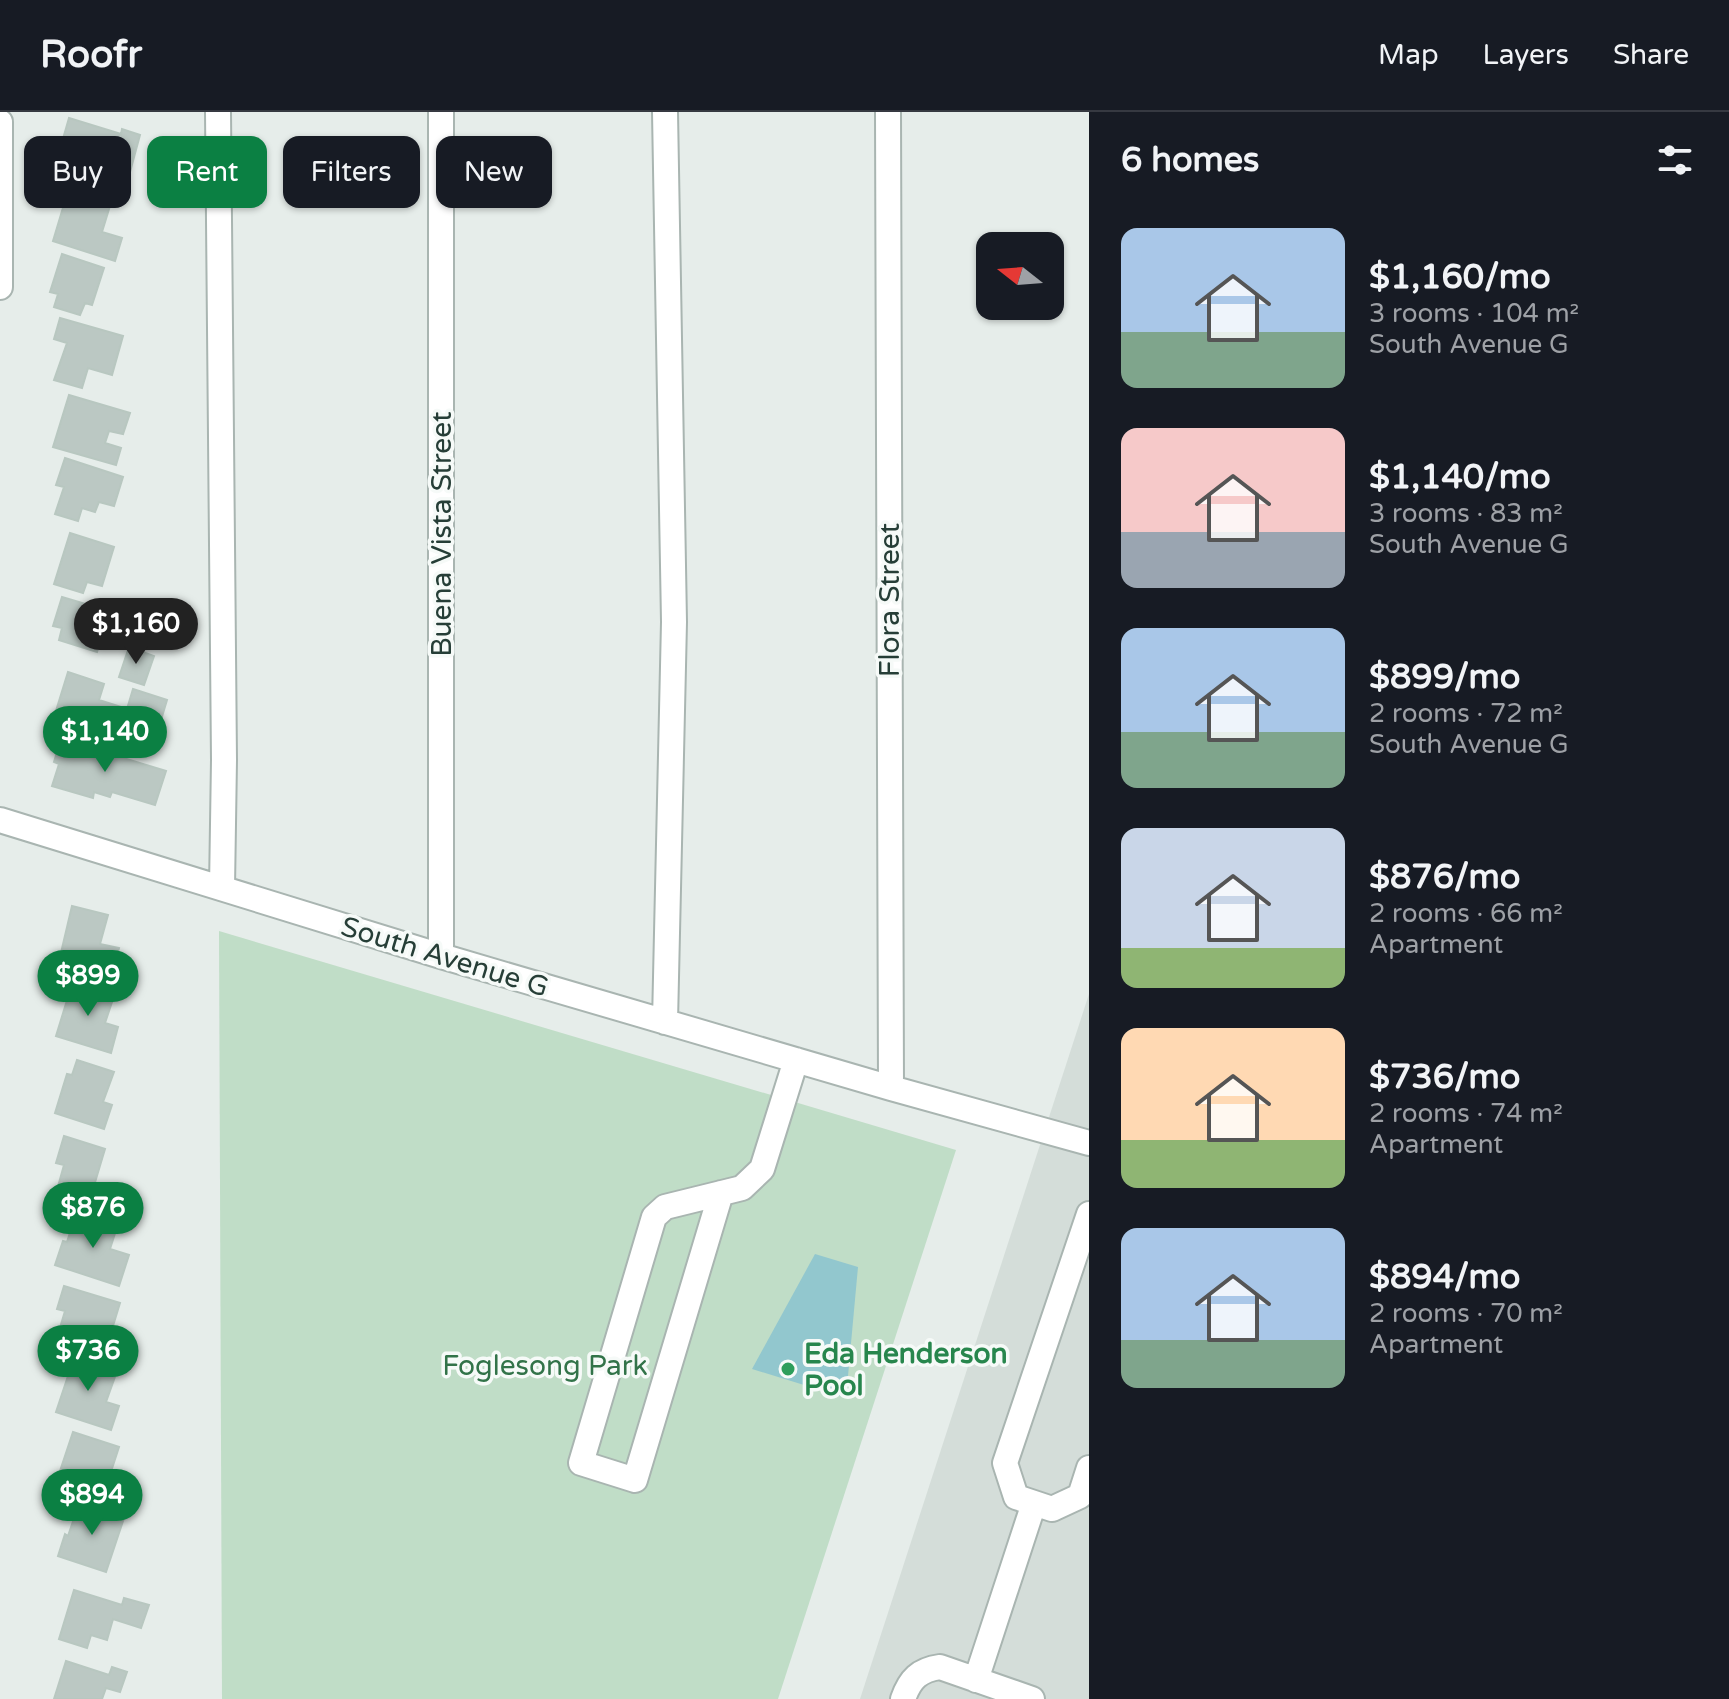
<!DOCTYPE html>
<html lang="en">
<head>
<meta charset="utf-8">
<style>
	:root { --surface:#171b24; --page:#20242c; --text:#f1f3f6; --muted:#9ea1a6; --line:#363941; --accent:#0b8043 }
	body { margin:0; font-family:"Varela Round",sans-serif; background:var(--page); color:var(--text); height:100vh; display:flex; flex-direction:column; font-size:30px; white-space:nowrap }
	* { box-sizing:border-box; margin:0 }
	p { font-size:26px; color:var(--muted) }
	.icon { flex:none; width:44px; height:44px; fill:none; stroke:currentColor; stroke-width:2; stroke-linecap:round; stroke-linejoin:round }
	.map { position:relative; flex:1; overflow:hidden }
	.side { display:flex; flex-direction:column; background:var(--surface); width:640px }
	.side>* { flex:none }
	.guide { position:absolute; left:24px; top:24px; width:760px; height:72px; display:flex; gap:16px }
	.needle { width:52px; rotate:287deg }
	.fabs { position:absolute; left:976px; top:120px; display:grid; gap:16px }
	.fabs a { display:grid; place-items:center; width:88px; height:88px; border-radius:16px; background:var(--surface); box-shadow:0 2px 6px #0004; font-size:40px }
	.price { position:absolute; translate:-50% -68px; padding:0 18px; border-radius:28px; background:var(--accent); color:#fff; font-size:26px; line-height:52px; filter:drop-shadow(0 2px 4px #0008) }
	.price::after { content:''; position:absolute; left:50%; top:48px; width:24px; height:18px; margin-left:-12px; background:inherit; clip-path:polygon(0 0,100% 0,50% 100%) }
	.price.current { background:#222; color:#fff }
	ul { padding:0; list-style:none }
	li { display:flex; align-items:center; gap:24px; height:200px; padding:0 32px }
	li span { display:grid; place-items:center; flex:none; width:224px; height:160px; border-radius:16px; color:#555 }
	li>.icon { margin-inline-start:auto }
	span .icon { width:96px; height:96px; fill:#fffc; stroke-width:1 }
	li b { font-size:34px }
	h2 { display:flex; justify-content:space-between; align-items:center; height:96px; padding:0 32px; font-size:34px }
	.tag { padding:0 28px; border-radius:16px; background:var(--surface); box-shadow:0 2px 6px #0004; font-size:28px; line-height:72px }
	.tag.current { background:var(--accent); color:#fff }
	header { display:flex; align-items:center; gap:48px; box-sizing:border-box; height:112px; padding:0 40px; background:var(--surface); border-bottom:2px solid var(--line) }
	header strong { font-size:38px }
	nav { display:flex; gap:44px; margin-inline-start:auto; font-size:28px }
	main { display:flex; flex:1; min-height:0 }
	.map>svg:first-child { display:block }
</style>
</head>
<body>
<header>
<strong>Roofr</strong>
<nav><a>Map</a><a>Layers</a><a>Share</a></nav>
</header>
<main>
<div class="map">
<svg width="1089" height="1587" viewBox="0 0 1089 1587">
	<rect width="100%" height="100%" fill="#e6edea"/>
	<path fill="#d4ddd9" d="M1089,882v705h-229z"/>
	<path fill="#c0ddc7" d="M219,819l737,219 -178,549h-556z"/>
	<path fill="#92c7ce" d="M815,1142l43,13 -12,131 -94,-29z"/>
	<path fill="#bbc8c3" stroke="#b8c7c0" stroke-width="2" d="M69,6l52,16 1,-5 18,6 -10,37 -27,-8 -6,19 -43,-13z
		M76,72l37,12 -11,36 20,6 -7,23 -62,-20 12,-40 5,2z
		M62,142l42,14 -12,37 -7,-2 -5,12 -26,-8 4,-13 -8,-2z
		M60,206l63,18 -11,39 -24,-7 -6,20 -28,-8 13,-37 -13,-4z
		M69,283l61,18 -7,21 -14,-3 -4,12 16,5 -5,17 -63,-18z
		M65,346l58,19 -9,29 -15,-4 -4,10 -13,-4 -4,13 -23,-7 9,-27 -8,-2z
		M70,421l44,14 -12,39 -15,-4 -4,11 -29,-9z
		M62,485l47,14 -12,41 -38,-12 3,-12 -9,-2z
		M129,535l25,9 -10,29 -25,-8z
		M68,560l36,12 -5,16 25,8 -9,25 -60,-19z
		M133,577l34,11 -9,30 -34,-11z
		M61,627l105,32 -11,34 -43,-13 -2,5 -16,-5 -1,6 -41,-12 7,-22 -5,-2z
		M72,794l36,9 -8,29 19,4 -4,16 -28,-6 -1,5 -26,-6z
		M73,869l42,12 -10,30 13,4 -7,26 -55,-17z
		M77,948l37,12 -11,30 9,3 -8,24 -49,-16 12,-39 5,1z
		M64,1024l41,13 -12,40 -7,-2 -3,11 -26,-8 7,-25 -8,-2z
		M77,1099l41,13 -8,25 19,6 -10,31 -64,-21 8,-24 4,1z
		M64,1174l56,17 -15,49 -48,-14 8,-27 -8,-2z
		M68,1242l49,17 -11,31 13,4 -8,24 -55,-18 13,-39 -7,-2z
		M73,1320l46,15 -12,37 -16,-6 -4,12 -30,-10z
		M80,1389l45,14 -19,57 -48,-16 7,-22 3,2z
		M74,1478l48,15 2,-7 25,7 -8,23 -28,-9 -6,21 -16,-5 -4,13 -28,-9z
		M66,1549l43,14 3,-8 15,5 -7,20 -14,-4 -4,11h-48z"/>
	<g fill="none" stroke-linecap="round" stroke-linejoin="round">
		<defs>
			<path id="minor" d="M218,0l6,648 -2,128
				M888,0l3,976
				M0,10v165
				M0,708l441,136 450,132 198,55
				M441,844v-844
				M665,910l9,-400 -9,-510
				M721,1081l-86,287 -54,-17 73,-246 11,-10 77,-19 20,-19 34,-109
				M1089,1102l-84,249 11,34 36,12 28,-13 9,-28
				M976,1568l58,-177
				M903,1587c7,-20 16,-29 37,-32l92,32"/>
		</defs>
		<use href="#minor" stroke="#a9b5b1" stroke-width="28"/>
		<use href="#minor" stroke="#fff" stroke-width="24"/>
	</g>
	<circle fill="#2e9e5b" stroke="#f6faf8" stroke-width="3" cx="788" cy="1257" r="8"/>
	<g text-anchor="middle" stroke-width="7" stroke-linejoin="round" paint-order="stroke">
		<g font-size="28" fill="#263e37" stroke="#f6faf8">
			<text transform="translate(441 422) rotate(-90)" y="10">Buena Vista Street</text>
			<text transform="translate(889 488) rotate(-90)" y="10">Flora Street</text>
			<text transform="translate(445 844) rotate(17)" y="10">South Avenue G</text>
		</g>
		<g font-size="28" font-weight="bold" fill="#27864d" stroke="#f6faf8" text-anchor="start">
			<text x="804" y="1251">Eda Henderson<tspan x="804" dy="32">Pool</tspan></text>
		</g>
		<g font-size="28" fill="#327349" stroke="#f6faf8">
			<text x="545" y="1263">Foglesong Park</text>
		</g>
	</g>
</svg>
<div class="fabs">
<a><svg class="needle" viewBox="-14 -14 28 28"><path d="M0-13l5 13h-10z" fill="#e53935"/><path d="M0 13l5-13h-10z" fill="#9ea1a6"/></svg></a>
</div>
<b class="price current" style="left:136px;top:554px">$1,160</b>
<b class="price" style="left:105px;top:662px">$1,140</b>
<b class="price" style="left:88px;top:906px">$899</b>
<b class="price" style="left:93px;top:1138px">$876</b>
<b class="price" style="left:88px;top:1281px">$736</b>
<b class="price" style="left:92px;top:1425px">$894</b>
<div class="guide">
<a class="tag">Buy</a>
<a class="tag current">Rent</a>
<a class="tag">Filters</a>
<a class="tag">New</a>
</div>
</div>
<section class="side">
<h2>6 homes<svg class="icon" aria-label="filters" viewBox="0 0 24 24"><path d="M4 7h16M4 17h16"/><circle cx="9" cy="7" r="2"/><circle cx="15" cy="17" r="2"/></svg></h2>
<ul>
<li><span style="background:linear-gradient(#a9c7e8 65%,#7fa58c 0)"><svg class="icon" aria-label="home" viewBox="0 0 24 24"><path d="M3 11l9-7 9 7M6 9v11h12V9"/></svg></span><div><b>$1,160/mo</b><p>3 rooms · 104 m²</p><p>South Avenue G</p></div></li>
<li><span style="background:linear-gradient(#f6c9c9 65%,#9aa5b1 0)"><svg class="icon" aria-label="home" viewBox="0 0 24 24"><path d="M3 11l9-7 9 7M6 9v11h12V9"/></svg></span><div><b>$1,140/mo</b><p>3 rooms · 83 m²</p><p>South Avenue G</p></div></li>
<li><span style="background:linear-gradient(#a9c7e8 65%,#7fa58c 0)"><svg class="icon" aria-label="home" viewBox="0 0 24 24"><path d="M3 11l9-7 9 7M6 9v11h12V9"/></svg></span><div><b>$899/mo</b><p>2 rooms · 72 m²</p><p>South Avenue G</p></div></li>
<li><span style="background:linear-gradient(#c9d6e8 75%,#8fb573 0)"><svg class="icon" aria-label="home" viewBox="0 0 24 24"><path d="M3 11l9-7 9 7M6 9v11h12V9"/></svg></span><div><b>$876/mo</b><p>2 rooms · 66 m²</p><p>Apartment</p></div></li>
<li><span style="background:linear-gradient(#ffd9b3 70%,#8fb573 0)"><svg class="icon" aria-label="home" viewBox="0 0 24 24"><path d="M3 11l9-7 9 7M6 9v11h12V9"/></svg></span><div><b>$736/mo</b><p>2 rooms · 74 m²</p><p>Apartment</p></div></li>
<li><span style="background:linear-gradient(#a9c7e8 70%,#7fa58c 0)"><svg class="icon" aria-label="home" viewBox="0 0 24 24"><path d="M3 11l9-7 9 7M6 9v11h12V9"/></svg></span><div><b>$894/mo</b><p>2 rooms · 70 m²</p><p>Apartment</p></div></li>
</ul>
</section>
</main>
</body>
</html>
